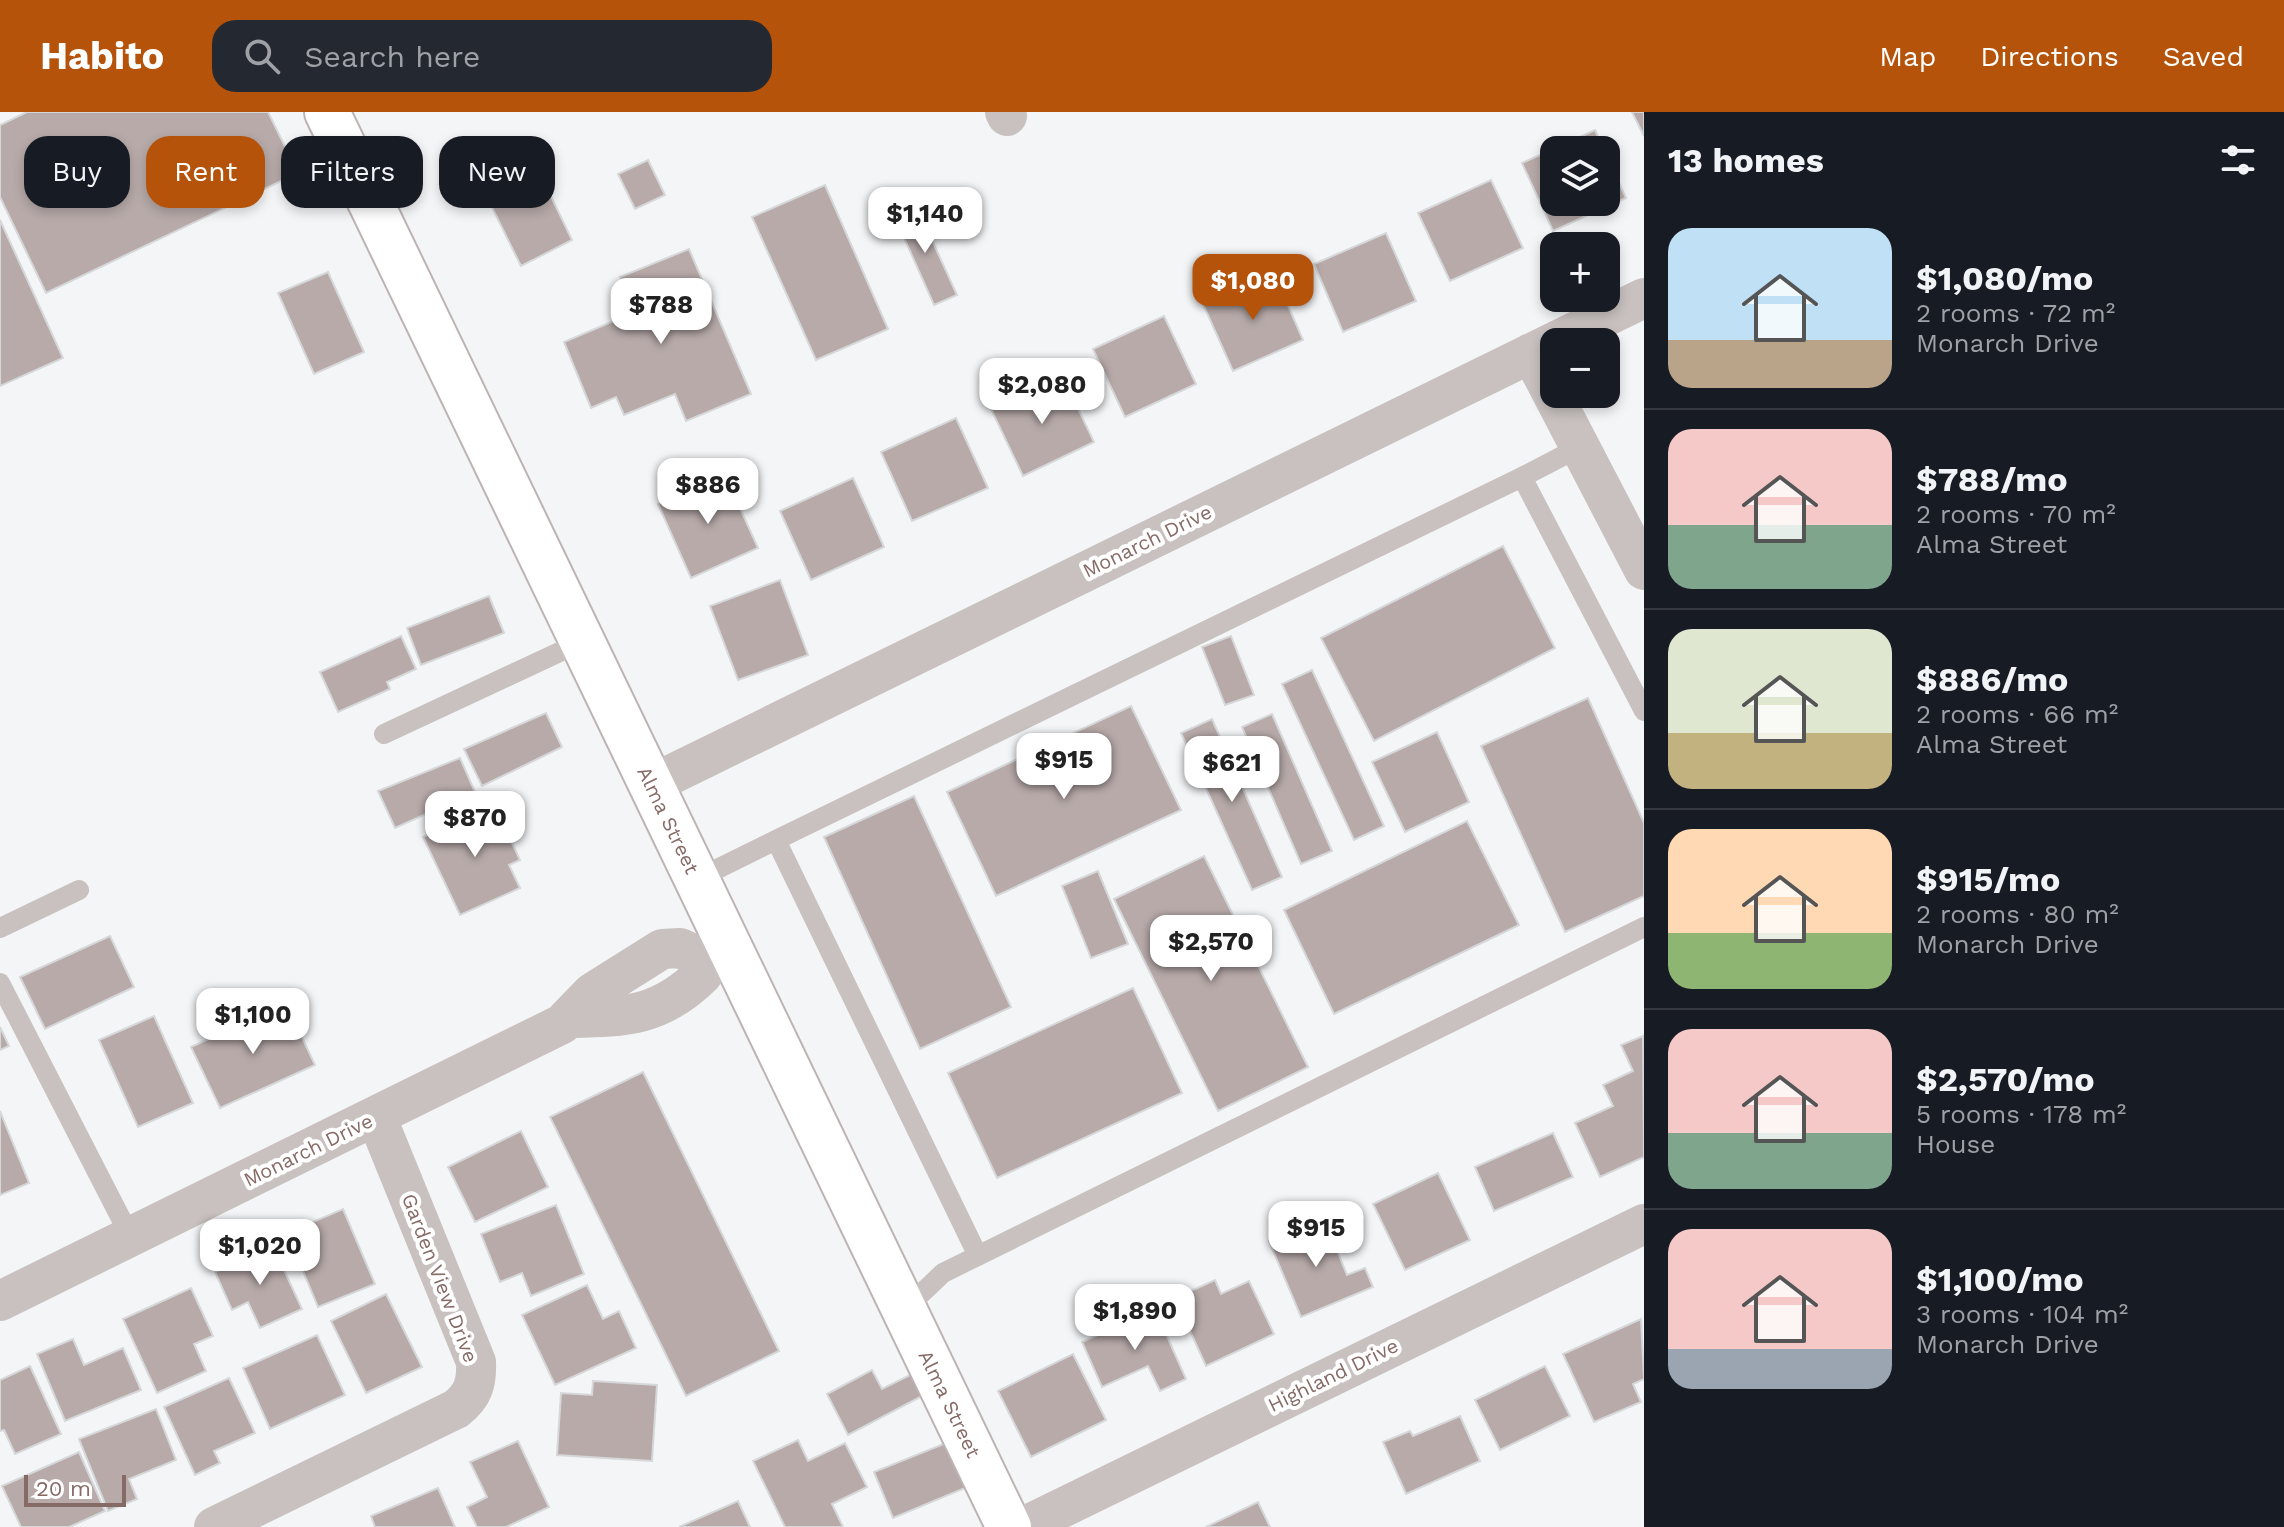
<!DOCTYPE html>
<html lang="en">
<head>
<meta charset="utf-8">
<style>
	:root { --surface:#171b24; --page:#242831; --text:#f1f3f6; --muted:#9ea1a6; --line:#363941; --accent:#b45309 }
	body { margin:0; font-family:"Work Sans",sans-serif; background:var(--page); color:var(--text); height:100vh; display:flex; flex-direction:column; font-size:30px; white-space:nowrap }
	* { box-sizing:border-box; margin:0 }
	p { font-size:26px; color:var(--muted) }
	.icon { flex:none; width:44px; height:44px; fill:none; stroke:currentColor; stroke-width:2; stroke-linecap:round; stroke-linejoin:round }
	.map { position:relative; flex:1; overflow:hidden }
	.details { display:flex; flex-direction:column; background:var(--surface); width:640px }
	.details>* { flex:none }
	.hud { position:absolute; left:24px; top:24px; width:760px; height:72px; display:flex; gap:16px }
	.buttons { position:absolute; left:1540px; top:24px; display:grid; gap:16px }
	.buttons a { display:grid; place-items:center; width:80px; height:80px; border-radius:16px; background:var(--surface); box-shadow:0 4px 12px #0003; font-size:40px }
	.scale { position:absolute; left:24px; bottom:20px; width:102px; box-sizing:border-box; padding-left:8px; border:4px solid #866a65; border-top:0; font-size:22px; line-height:28px; white-space:nowrap; color:#866a65; -webkit-text-stroke:6px #fff; paint-order:stroke }
	.price { position:absolute; translate:-50% -68px; padding:0 18px; border-radius:16px; background:#fff; color:#222; font-size:26px; line-height:52px; filter:drop-shadow(0 2px 4px #0008) }
	.price::after { content:''; position:absolute; left:50%; top:48px; width:24px; height:18px; margin-left:-12px; background:inherit; clip-path:polygon(0 0,100% 0,50% 100%) }
	.price.current { background:var(--accent); color:#fff }
	ul { padding:0; list-style:none }
	li { display:flex; align-items:center; gap:24px; height:200px; padding:0 24px }
	li+li { border-top:2px solid var(--line) }
	li span { display:grid; place-items:center; flex:none; width:224px; height:160px; border-radius:24px; color:#555 }
	li>.icon { margin-inline-start:auto }
	span .icon { width:96px; height:96px; fill:#fffc; stroke-width:1 }
	li b { font-size:34px }
	h2 { display:flex; justify-content:space-between; align-items:center; height:96px; padding:0 24px; font-size:34px }
	.tag { padding:0 28px; border-radius:24px; background:var(--surface); box-shadow:0 4px 12px #0003; font-size:28px; line-height:72px }
	.tag.current { background:var(--accent); color:#fff }
	header { display:flex; align-items:center; gap:48px; box-sizing:border-box; height:112px; padding:0 40px; background:var(--accent); color:#fff }
	header strong { font-size:38px }
	nav { display:flex; gap:44px; margin-inline-start:auto; font-size:28px }
	.search { width:560px; height:72px; background:var(--page); display:flex; align-items:center; gap:20px; box-sizing:border-box; padding:0 28px; border-radius:24px; color:var(--muted); font-size:30px }
	main { display:flex; flex:1; min-height:0 }
	.map>svg:first-child { display:block }
</style>
</head>
<body>
<header>
<strong>Habito</strong>
<div class="search"><svg class="icon" aria-label="search" viewBox="0 0 24 24"><circle cx="10" cy="10" r="6"/><path d="M15 15l6 6"/></svg>Search here</div>
<nav><a>Map</a><a>Directions</a><a>Saved</a></nav>
</header>
<main>
<div class="map">
<svg width="1644" height="1415" viewBox="0 0 1644 1415">
	<rect width="100%" height="100%" fill="#f4f5f7"/>
	<path fill="#b7aaa9" stroke="#d6d7d9" stroke-width="2" d="M27,0h241l30,61 -252,120 -46,-96v-72z
		M1632,0h12v24z
		M1595,18l9,20h-50v52h52v-48l20,44 -73,33 -31,-68z
		M648,48l17,35 -30,14 -17,-35z
		M535,51l37,77 -51,26 -38,-77z
		M1491,68l32,68 -73,33 -32,-68z
		M825,73l63,144 -72,31 -64,-143z
		M916,93l41,90 -23,10 -40,-90z
		M0,108l63,138 -63,28z
		M1386,121l30,68 -73,31 -29,-68z
		M689,137l62,145 -65,27 -11,-27 -51,21 -8,-18 -25,11 -27,-66 71,-30 -15,-35z
		M328,160l36,80 -50,22 -36,-81z
		M1274,161l29,67 -70,31 -30,-67z
		M1164,204l32,68 -71,33 -32,-68z
		M1062,263l32,67 -71,34 -32,-67z
		M956,306l32,70 -76,33 -31,-69z
		M725,363l33,73 -67,30 -33,-74z
		M853,366l31,69 -73,33 -31,-69z
		M1503,434l52,102 -181,93 -53,-103z
		M780,468l28,75 -70,25 -28,-74z
		M489,484l15,37 -83,32 -14,-37z
		M401,524l15,33 -29,13 3,7 -52,23 -18,-40z
		M1231,524l23,59 -29,10 -23,-58z
		M1312,558l72,156 -30,14 -72,-156z
		M1588,586l56,125v73l-79,36 -84,-186z
		M1131,594l50,104 -185,86 -49,-104z
		M546,601l16,34 -80,39 -18,-37z
		M1272,602l60,137 -31,13 -59,-137z
		M1212,607l70,158 -30,13 -71,-157z
		M1437,620l32,70 -64,30 -33,-70z
		M460,646l15,34 -80,36 -17,-37z
		M914,684l97,211 -91,42 -96,-212z
		M494,692l26,56 -11,5 11,23 -60,27 -37,-78z
		M1467,709l52,104 -185,89 -50,-104z
		M1204,744l104,211 -90,44 -104,-212z
		M1098,759l30,73 -37,14 -29,-72z
		M110,824l24,51 -89,42 -25,-52z
		M1133,876l49,105 -185,85 -49,-105z
		M286,891l29,62 -95,43 -29,-61z
		M154,904l39,87 -55,24 -39,-87z
		M0,915l9,19 -9,4z
		M1643,924l1,121 -44,20 -25,-54 38,-17 -10,-21 30,-14 -12,-26z
		M643,960l136,279 -93,45 -136,-279z
		M0,999l29,72 -29,12z
		M521,1019l27,56 -73,35 -27,-55z
		M1553,1021l20,44 -79,34 -19,-44z
		M1438,1061l32,67 -65,30 -32,-66z
		M556,1093l28,69 -53,22 -9,-23 -22,9 -19,-48z
		M343,1097l32,75 -57,23 -31,-74z
		M1324,1106l23,57 18,-7 8,19 -72,30 -32,-76z
		M273,1134l29,63 -42,19 -12,-26 -16,8 -17,-38z
		M1215,1168l6,14 28,-13 25,53 -68,32 -31,-68z
		M587,1173l16,34 16,-8 17,37 -81,37 -33,-70z
		M191,1176l22,48 -19,8 12,27 -49,22 -34,-74z
		M386,1182l36,73 -56,26 -35,-72z
		M1155,1197l31,70 -26,12 -12,-25 -46,21 -20,-45z
		M1641,1207l3,60 -11,5 8,18 -47,20 -31,-68z
		M317,1223l28,60 -75,34 -27,-61z
		M73,1227l11,26 39,-17 18,42 -76,31 -28,-67z
		M1073,1242l33,66 -75,37 -33,-66z
		M30,1254l31,68 -46,20 -11,-24 -4,1v-51z
		M1545,1254l25,50 -70,34 -25,-50z
		M872,1258l10,19 30,-15 12,21 -76,40 -21,-41z
		M229,1266l26,55 -41,18 6,12 -25,12 -31,-68z
		M593,1269l64,4 -5,76 -95,-6 4,-62 31,2z
		M156,1297l20,51 -47,19 8,20 -29,12 -29,-72z
		M1460,1304l20,45 -74,33 -23,-52 27,-11 3,5z
		M798,1328l10,21 37,-18 22,44 -35,17 11,23h-58l-32,-66z
		M518,1329l31,66 -43,20h-29l-10,-20 20,-10 -17,-35z
		M946,1331l19,45 -72,30 -19,-46z
		M79,1340l26,59 -36,16h-48l-19,-41z
		M438,1376l17,39h-80l-4,-11z
		M738,1389l12,26h-71z
		M1258,1390l12,25h-64z"/>
	<g fill="none" stroke-linecap="round" stroke-linejoin="round">
		<defs>
			<g id="secondary">
				<path id="s1" d="M327,0l682,1415"/>
			</g>
		</defs>
		<use href="#secondary" stroke="#bdb3b2" stroke-width="48"/>
		<path stroke="#c8c1bf" stroke-width="20" d="M1522,365l58,-30
			M384,622l197,-92
			M695,768l81,-40
			M0,816l79,-38
			M0,871l131,255
			M978,1144l-202,-416 746,-363 122,234
			M904,1198l39,-37 701,-346"/>
		<path stroke="#c8c1bf" stroke-width="40" d="M1005,0l2,4
			M1531,241l113,217
			M650,673l994,-487
			M571,906c56,-1 90,-2 132,-44l1,-15
			M0,1189l562,-277 30,-31 70,-44 18,-1 24,11 25,-11
			M214,1415l242,-118c17,-13 21,-26 20,-47l-100,-246
			M1023,1415l621,-303"/>
		<use href="#secondary" stroke="#fff" stroke-width="44"/>
	</g>
	<g text-anchor="middle" stroke-width="8" stroke-linejoin="round" paint-order="stroke">
		<g font-size="20" fill="#866a65" stroke="#fff">
			<text transform="translate(1147 429) rotate(-26)" y="7">Monarch Drive</text>
			<text dy="7" stroke="none"><textPath href="#s1" startOffset="786">Alma Street</textPath></text>
			<text transform="translate(308 1038) rotate(-26)" y="7">Monarch Drive</text>
			<text transform="translate(440 1166) rotate(69)" y="7">Garden View Drive</text>
			<text transform="translate(1333 1263) rotate(-26)" y="7">Highland Drive</text>
			<text dy="7" stroke="none"><textPath href="#s1" startOffset="1434">Alma Street</textPath></text>
		</g>
	</g>
</svg>
<div class="buttons">
<a><svg class="icon" aria-label="layers" viewBox="0 0 24 24"><path d="M12 4l9 5-9 5-9-5zM3 14l9 5 9-5"/></svg></a>
<a>+</a>
<a>−</a>
</div>
<div class="scale">20 m</div>
<b class="price" style="left:925px;top:143px">$1,140</b>
<b class="price current" style="left:1253px;top:210px">$1,080</b>
<b class="price" style="left:661px;top:234px">$788</b>
<b class="price" style="left:1042px;top:314px">$2,080</b>
<b class="price" style="left:708px;top:414px">$886</b>
<b class="price" style="left:1064px;top:689px">$915</b>
<b class="price" style="left:1232px;top:692px">$621</b>
<b class="price" style="left:475px;top:747px">$870</b>
<b class="price" style="left:1211px;top:871px">$2,570</b>
<b class="price" style="left:253px;top:944px">$1,100</b>
<b class="price" style="left:1316px;top:1157px">$915</b>
<b class="price" style="left:260px;top:1175px">$1,020</b>
<b class="price" style="left:1135px;top:1240px">$1,890</b>
<div class="hud">
<a class="tag">Buy</a>
<a class="tag current">Rent</a>
<a class="tag">Filters</a>
<a class="tag">New</a>
</div>
</div>
<section class="details">
<h2>13 homes<svg class="icon" aria-label="filters" viewBox="0 0 24 24"><path d="M4 7h16M4 17h16"/><circle cx="9" cy="7" r="2"/><circle cx="15" cy="17" r="2"/></svg></h2>
<ul>
<li><span style="background:linear-gradient(#bfe0f5 70%,#b9a48a 0)"><svg class="icon" aria-label="home" viewBox="0 0 24 24"><path d="M3 11l9-7 9 7M6 9v11h12V9"/></svg></span><div><b>$1,080/mo</b><p>2 rooms · 72 m²</p><p>Monarch Drive</p></div></li>
<li><span style="background:linear-gradient(#f6c9c9 60%,#7fa58c 0)"><svg class="icon" aria-label="home" viewBox="0 0 24 24"><path d="M3 11l9-7 9 7M6 9v11h12V9"/></svg></span><div><b>$788/mo</b><p>2 rooms · 70 m²</p><p>Alma Street</p></div></li>
<li><span style="background:linear-gradient(#dfe7d0 65%,#c2b280 0)"><svg class="icon" aria-label="home" viewBox="0 0 24 24"><path d="M3 11l9-7 9 7M6 9v11h12V9"/></svg></span><div><b>$886/mo</b><p>2 rooms · 66 m²</p><p>Alma Street</p></div></li>
<li><span style="background:linear-gradient(#ffd9b3 65%,#8fb573 0)"><svg class="icon" aria-label="home" viewBox="0 0 24 24"><path d="M3 11l9-7 9 7M6 9v11h12V9"/></svg></span><div><b>$915/mo</b><p>2 rooms · 80 m²</p><p>Monarch Drive</p></div></li>
<li><span style="background:linear-gradient(#f6c9c9 65%,#7fa58c 0)"><svg class="icon" aria-label="home" viewBox="0 0 24 24"><path d="M3 11l9-7 9 7M6 9v11h12V9"/></svg></span><div><b>$2,570/mo</b><p>5 rooms · 178 m²</p><p>House</p></div></li>
<li><span style="background:linear-gradient(#f6c9c9 75%,#9aa5b1 0)"><svg class="icon" aria-label="home" viewBox="0 0 24 24"><path d="M3 11l9-7 9 7M6 9v11h12V9"/></svg></span><div><b>$1,100/mo</b><p>3 rooms · 104 m²</p><p>Monarch Drive</p></div></li>
</ul>
</section>
</main>
</body>
</html>
